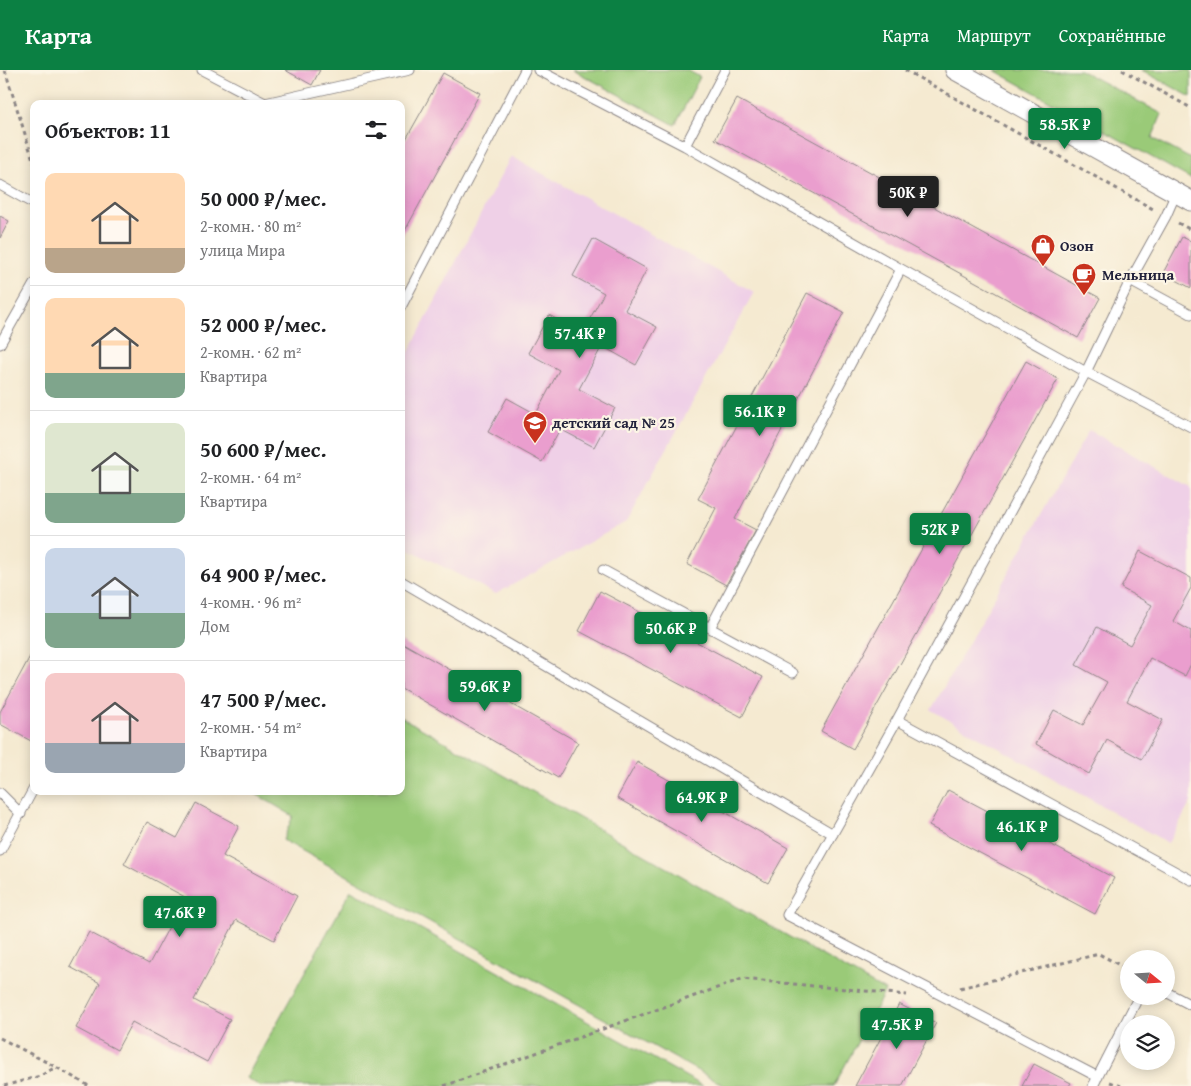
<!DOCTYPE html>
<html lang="ru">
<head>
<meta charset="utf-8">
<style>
	:root { --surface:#fff; --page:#f6f6f6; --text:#202124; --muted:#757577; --line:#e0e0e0; --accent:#0b8043 }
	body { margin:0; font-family:"Gentium Book Plus",serif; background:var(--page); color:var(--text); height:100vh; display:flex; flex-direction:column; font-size:19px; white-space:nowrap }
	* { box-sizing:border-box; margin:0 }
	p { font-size:16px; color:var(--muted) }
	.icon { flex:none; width:28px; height:28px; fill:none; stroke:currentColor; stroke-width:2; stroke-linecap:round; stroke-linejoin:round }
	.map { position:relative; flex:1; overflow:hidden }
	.drawer { position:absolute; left:30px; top:30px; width:375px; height:695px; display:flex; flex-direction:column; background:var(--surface); border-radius:10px; box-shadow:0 2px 12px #0003 }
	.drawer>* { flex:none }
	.needle { width:32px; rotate:108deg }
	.controls { position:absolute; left:1120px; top:880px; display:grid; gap:10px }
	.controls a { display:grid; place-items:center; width:55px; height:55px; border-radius:50%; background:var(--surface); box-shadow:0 2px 12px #0003; font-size:25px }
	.price { position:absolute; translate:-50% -42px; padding:0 11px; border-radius:5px; background:var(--accent); color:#fff; font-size:16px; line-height:32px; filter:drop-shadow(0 1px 2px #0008) }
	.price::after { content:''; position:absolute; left:50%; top:30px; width:15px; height:11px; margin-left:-8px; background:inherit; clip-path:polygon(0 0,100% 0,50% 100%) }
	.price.active { background:#222; color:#fff }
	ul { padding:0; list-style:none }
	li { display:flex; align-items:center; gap:15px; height:125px; padding:0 15px }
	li+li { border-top:1px solid var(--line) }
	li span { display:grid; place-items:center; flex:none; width:140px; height:100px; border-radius:10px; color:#555 }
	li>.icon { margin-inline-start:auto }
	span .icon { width:60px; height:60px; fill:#fffc; stroke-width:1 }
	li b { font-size:21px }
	h2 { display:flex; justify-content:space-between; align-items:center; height:60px; padding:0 15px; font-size:21px }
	header { display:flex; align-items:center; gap:30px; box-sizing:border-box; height:70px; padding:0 25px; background:var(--accent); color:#fff }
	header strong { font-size:24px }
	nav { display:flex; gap:28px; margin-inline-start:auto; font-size:18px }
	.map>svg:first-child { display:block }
</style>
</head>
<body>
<header>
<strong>Карта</strong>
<nav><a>Карта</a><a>Маршрут</a><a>Сохранённые</a></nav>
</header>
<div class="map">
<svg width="1191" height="1016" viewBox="0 0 1191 1016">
	<rect width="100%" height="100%" fill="#fcf5e5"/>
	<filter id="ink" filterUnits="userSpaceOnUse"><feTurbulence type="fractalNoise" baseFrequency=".02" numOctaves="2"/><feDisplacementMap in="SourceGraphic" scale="10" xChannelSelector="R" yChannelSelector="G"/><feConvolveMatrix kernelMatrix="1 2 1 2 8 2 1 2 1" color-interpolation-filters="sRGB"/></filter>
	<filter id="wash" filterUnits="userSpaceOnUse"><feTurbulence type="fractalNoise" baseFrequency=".0096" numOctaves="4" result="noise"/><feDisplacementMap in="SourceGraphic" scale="20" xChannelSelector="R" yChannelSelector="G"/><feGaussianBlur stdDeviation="1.12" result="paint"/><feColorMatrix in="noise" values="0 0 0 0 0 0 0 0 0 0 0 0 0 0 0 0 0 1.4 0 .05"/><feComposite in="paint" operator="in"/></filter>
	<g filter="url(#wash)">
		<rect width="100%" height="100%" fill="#f5ead1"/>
		<path fill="#efd0e7" d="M511,86l243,136 -128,230 -130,72 -95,-49v-178z
			M1089,360l102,57v315l-23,41 -237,-133z"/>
		<path fill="#9aca78" stroke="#5e765a" d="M573,0h114l13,7 -25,48z
			M994,0h86l82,44 -10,24 39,21v20z
			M1141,0h50v27z
			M401,647l484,274 -51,95h-109l-442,-246 10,-24 -42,-25h150z
			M351,820l352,196h-443l-14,-8z"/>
		<g id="blocks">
			<path fill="#ea9ece" d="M285,0h35l-8,15z
				M443,3l37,20 -79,145v-90z
				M737,29l363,199 -22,40 -363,-199z
				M0,146l9,5 -9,17z
				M1182,167l9,4v47l-28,-15z
				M593,169l54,30 -22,41 32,17 -21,38 -34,-19 -23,43 36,19 -21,39 -34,-18 -18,33 -54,-30 19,-34 29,16 23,-44 -31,-17 21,-38 33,18 22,-40 -31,-17z
				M807,223l37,19 -109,207 21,11 -30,55 -39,-21 29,-56 -18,-9z
				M1026,291l32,18 -205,370 -32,-18z
				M1140,481l51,27v10l-18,33 18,10v33l-6,12 -35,-18 -23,43 36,19 -21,39 -35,-19 -18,34 -53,-30 18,-34 29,15 24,-43 -31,-17 21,-38 33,18 22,-40 -31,-17z
				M600,521l163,86 -21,40 -163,-86z
				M401,572l177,100 -20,36 -157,-90z
				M34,579v86l-3,6 -31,-17v-12z
				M637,692l151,86 -20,35 -151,-85z
				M948,720l166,88 -19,36 -166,-88z
				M196,733l43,23 -16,30 74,40 -23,44 -38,-20 -42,80 36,19 -23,43 -75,-40 -15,28 -41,-22 24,-45 -30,-16 19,-35 60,32 36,-67 -61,-33 23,-42 30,16z
				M899,934l37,19 -34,63h-47z
				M1034,994l37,19 -2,3h-47z"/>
		</g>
	</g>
	<g filter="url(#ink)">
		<use href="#blocks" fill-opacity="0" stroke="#8c8686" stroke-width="1"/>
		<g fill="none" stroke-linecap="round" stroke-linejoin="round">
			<defs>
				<path id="service" d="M202,0l63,33 145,-33
					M538,0l147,76 216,123 185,103 105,55
					M685,76l40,-76
					M0,115l34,19
					M1130,211l61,33
					M401,237l124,-237
					M0,274l34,-60
					M603,500l190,103
					M401,511l432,253
					M710,558l191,-359
					M897,650l294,160
					M0,723l21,21
					M0,781l34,-63
					M1166,922l25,13
					M1098,1007l-311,-162 110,-195 189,-348 44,-91 36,-65 10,-23
					M1093,1016l46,-90"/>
				<path id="minor" d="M955,0l236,131"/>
			</defs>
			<use href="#service" stroke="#8c8686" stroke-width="11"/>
			<use href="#minor" stroke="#8c8686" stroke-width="21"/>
			<path stroke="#8c8686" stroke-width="3" stroke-dasharray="4 4" stroke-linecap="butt" d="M5,0l29,93
				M905,0l248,139
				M1122,0l69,38
				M1178,153l13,7
				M960,918l139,-34 30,16
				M0,968l56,29 33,19
				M1110,1012l11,4
				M4,1016l36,-10 16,-9
				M444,1016l298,-107 165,16"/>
			<use href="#service" stroke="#fff" stroke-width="9"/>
			<use href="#minor" stroke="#fff" stroke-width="19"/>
		</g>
	</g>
	<defs>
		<symbol id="shop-pin" viewBox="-11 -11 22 30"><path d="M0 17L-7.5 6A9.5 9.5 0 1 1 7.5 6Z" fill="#c8321e" stroke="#fcf5e5"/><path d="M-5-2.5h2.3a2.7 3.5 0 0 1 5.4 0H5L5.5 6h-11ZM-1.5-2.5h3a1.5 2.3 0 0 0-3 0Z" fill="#fff"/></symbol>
		<symbol id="cafe-pin" viewBox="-11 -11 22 30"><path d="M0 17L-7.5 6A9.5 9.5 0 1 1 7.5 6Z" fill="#c8321e" stroke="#fcf5e5"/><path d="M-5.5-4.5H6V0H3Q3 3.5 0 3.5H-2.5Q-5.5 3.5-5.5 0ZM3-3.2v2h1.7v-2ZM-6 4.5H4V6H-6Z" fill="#fff"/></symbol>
		<symbol id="school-pin" viewBox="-11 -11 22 30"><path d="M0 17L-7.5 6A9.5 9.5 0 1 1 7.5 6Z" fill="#c8321e" stroke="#fcf5e5"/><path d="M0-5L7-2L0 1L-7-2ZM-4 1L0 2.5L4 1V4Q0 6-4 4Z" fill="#fff"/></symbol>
	</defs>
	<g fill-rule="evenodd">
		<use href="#shop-pin" x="1029" y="162" width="28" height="38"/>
		<use href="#cafe-pin" x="1070" y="191" width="28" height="38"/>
		<use href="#school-pin" x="521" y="339" width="28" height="38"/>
	</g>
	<g text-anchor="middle" stroke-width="4.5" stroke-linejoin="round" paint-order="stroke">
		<g font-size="15" font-weight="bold" fill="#22223b" stroke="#fcf5e5" text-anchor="start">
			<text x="1060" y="181">Озон</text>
			<text x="1102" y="210">Мельница</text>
			<text x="552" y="358">детский сад № 25</text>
		</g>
	</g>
</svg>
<div class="controls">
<a><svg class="needle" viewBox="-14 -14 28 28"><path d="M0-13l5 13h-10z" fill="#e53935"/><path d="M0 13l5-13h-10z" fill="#757577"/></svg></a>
<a><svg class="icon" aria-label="layers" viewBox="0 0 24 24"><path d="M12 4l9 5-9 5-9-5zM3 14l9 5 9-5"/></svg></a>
</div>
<b class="price" style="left:1065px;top:80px">58.5K ₽</b>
<b class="price active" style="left:908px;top:148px">50K ₽</b>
<b class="price" style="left:580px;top:289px">57.4K ₽</b>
<b class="price" style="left:760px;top:367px">56.1K ₽</b>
<b class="price" style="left:940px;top:485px">52K ₽</b>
<b class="price" style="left:671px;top:584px">50.6K ₽</b>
<b class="price" style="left:485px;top:642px">59.6K ₽</b>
<b class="price" style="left:702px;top:753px">64.9K ₽</b>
<b class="price" style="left:1022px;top:782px">46.1K ₽</b>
<b class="price" style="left:180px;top:868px">47.6K ₽</b>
<b class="price" style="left:897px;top:980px">47.5K ₽</b>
<section class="drawer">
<h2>Объектов: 11<svg class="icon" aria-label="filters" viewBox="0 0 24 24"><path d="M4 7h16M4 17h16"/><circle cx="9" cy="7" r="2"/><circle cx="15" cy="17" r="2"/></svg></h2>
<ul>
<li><span style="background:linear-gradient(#ffd9b3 75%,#b9a48a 0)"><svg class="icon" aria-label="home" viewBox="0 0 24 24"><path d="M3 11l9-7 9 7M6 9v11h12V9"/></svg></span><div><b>50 000 ₽/мес.</b><p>2-комн. · 80 m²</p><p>улица Мира</p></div></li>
<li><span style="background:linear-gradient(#ffd9b3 75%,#7fa58c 0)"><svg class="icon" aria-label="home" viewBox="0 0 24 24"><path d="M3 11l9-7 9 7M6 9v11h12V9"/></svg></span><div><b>52 000 ₽/мес.</b><p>2-комн. · 62 m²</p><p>Квартира</p></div></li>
<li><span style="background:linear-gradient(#dfe7d0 70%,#7fa58c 0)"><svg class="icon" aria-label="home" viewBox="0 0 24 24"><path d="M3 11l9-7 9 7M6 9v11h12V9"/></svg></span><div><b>50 600 ₽/мес.</b><p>2-комн. · 64 m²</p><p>Квартира</p></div></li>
<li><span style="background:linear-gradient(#c9d6e8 65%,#7fa58c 0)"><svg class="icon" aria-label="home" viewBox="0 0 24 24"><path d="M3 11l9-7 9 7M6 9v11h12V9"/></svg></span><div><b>64 900 ₽/мес.</b><p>4-комн. · 96 m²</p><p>Дом</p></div></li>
<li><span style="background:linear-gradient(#f6c9c9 70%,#9aa5b1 0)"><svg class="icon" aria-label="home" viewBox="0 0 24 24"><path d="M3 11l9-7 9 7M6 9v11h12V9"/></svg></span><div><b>47 500 ₽/мес.</b><p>2-комн. · 54 m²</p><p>Квартира</p></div></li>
</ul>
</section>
</div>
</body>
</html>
